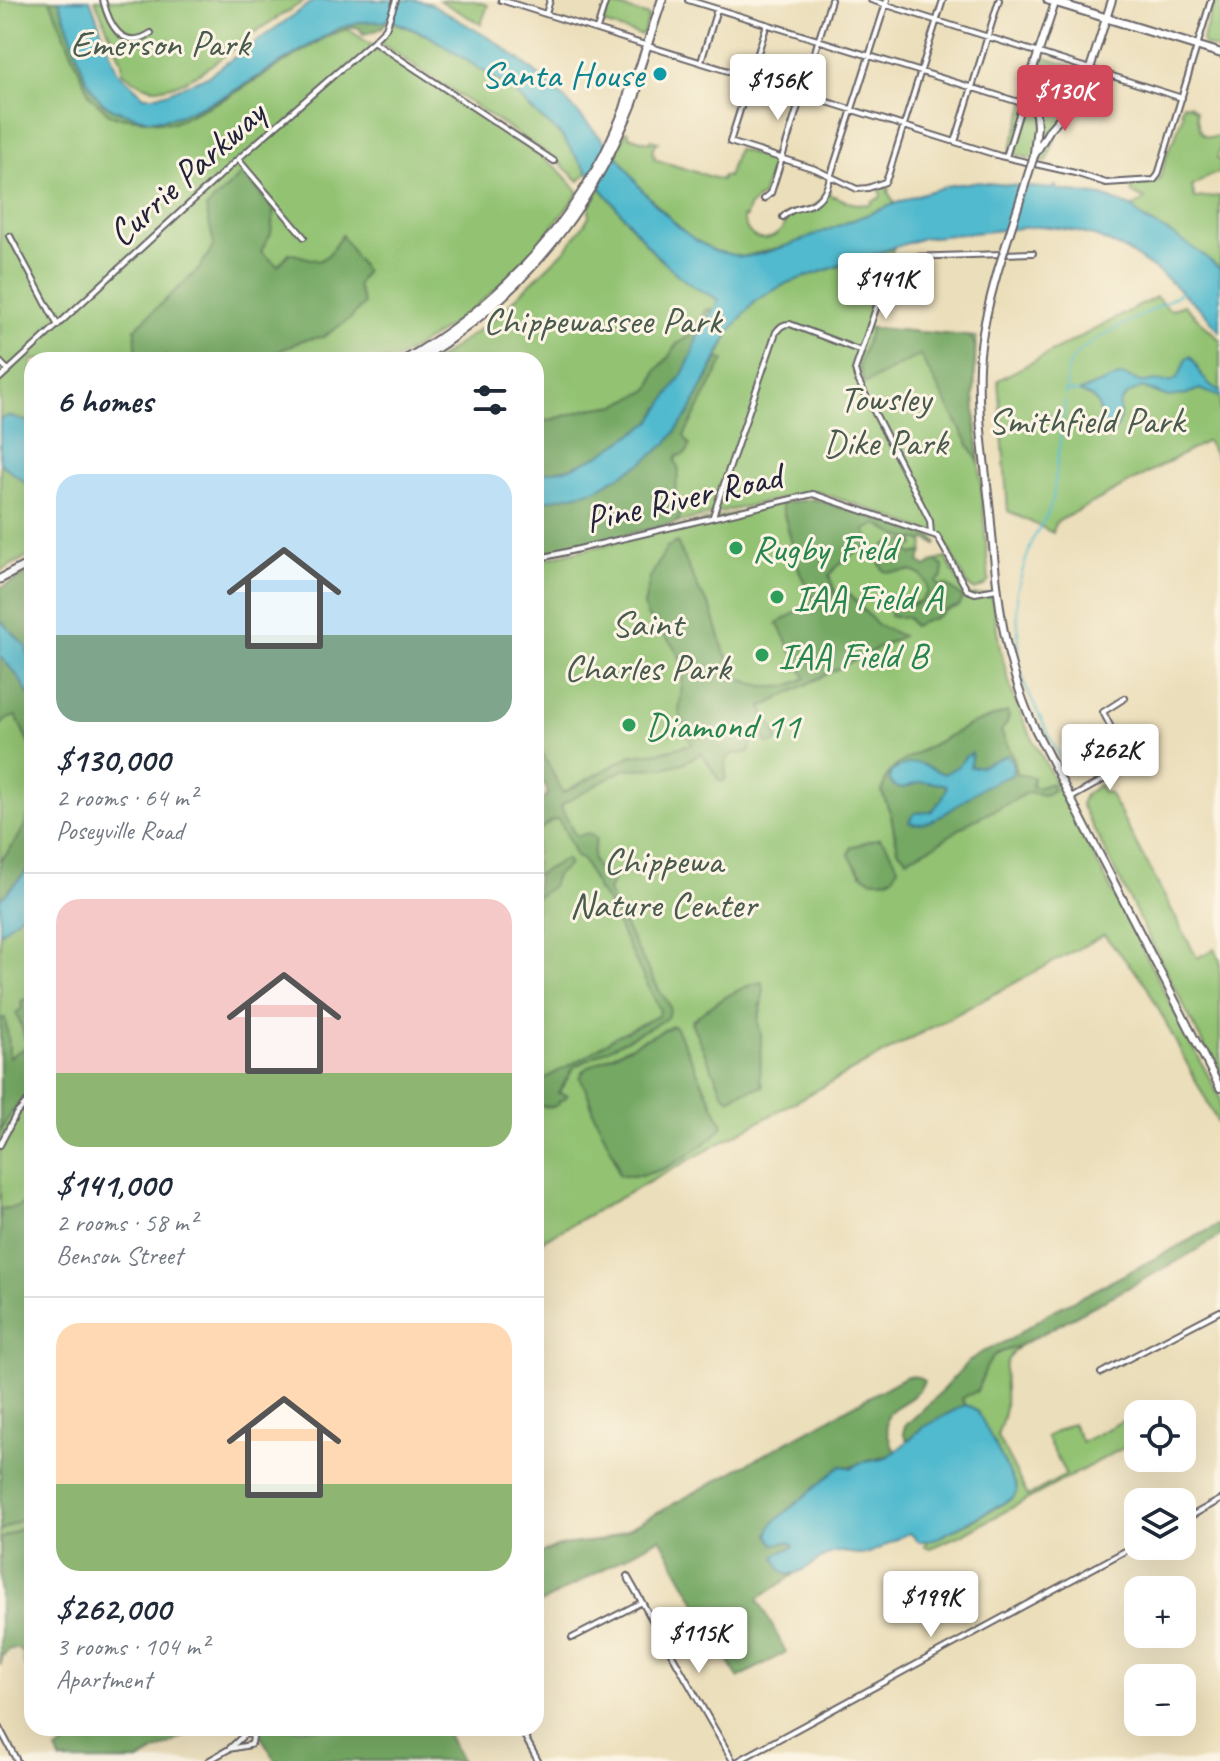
<!DOCTYPE html>
<html lang="en">
<head>
<meta charset="utf-8">
<style>
	:root { --surface:#fff; --page:#f6f6f7; --text:#1f2937; --muted:#747a83; --line:#e0e1e3; --accent:#d1495b }
	body { margin:0; font-family:Caveat,sans-serif; background:var(--page); color:var(--text); height:100vh; display:flex; flex-direction:column; font-size:30px; white-space:nowrap }
	* { box-sizing:border-box; margin:0 }
	p { font-size:26px; color:var(--muted) }
	.icon { flex:none; width:44px; height:44px; fill:none; stroke:currentColor; stroke-width:2; stroke-linecap:round; stroke-linejoin:round }
	.map { position:relative; flex:1; overflow:hidden }
	.panel { position:absolute; left:24px; top:352px; width:520px; height:1384px; display:flex; flex-direction:column; background:var(--surface); border-radius:24px; box-shadow:0 8px 32px #0002 }
	.panel>* { flex:none }
	.fabs { position:absolute; left:1124px; top:1400px; display:grid; gap:16px }
	.fabs a { display:grid; place-items:center; width:72px; height:72px; border-radius:16px; background:var(--surface); box-shadow:0 8px 32px #0002; font-size:40px }
	.price { position:absolute; translate:-50% -68px; padding:0 18px; border-radius:8px; background:#fff; color:#222; font-size:26px; line-height:52px; filter:drop-shadow(0 2px 4px #0008) }
	.price::after { content:''; position:absolute; left:50%; top:48px; width:24px; height:18px; margin-left:-12px; background:inherit; clip-path:polygon(0 0,100% 0,50% 100%) }
	.price.on { background:var(--accent); color:#fff }
	ul { padding:0; list-style:none }
	li { display:grid; align-content:center; gap:16px; height:424px; padding:0 32px }
	li+li { border-top:2px solid var(--line) }
	li span { display:grid; place-items:center; height:248px; border-radius:24px; color:#555 }
	li>.icon { margin-inline-start:auto }
	span .icon { width:144px; height:144px; fill:#fffc; stroke-width:1 }
	li b { font-size:34px }
	h2 { display:flex; justify-content:space-between; align-items:center; height:96px; padding:0 32px; font-size:34px }
	.map>svg:first-child { display:block }
</style>
</head>
<body>
<div class="map">
<svg width="1220" height="1761" viewBox="0 0 1220 1761">
	<rect width="100%" height="100%" fill="#fcf5e5"/>
	<filter id="ink" filterUnits="userSpaceOnUse"><feTurbulence type="fractalNoise" baseFrequency=".0125" numOctaves="2"/><feDisplacementMap in="SourceGraphic" scale="16" xChannelSelector="R" yChannelSelector="G"/><feConvolveMatrix kernelMatrix="1 2 1 2 8 2 1 2 1" color-interpolation-filters="sRGB"/></filter>
	<filter id="wash" filterUnits="userSpaceOnUse"><feTurbulence type="fractalNoise" baseFrequency=".006" numOctaves="4" result="noise"/><feDisplacementMap in="SourceGraphic" scale="32" xChannelSelector="R" yChannelSelector="G"/><feGaussianBlur stdDeviation="1.8" result="paint"/><feColorMatrix in="noise" values="0 0 0 0 0 0 0 0 0 0 0 0 0 0 0 0 0 1.4 0 .05"/><feComposite in="paint" operator="in"/></filter>
	<g filter="url(#wash)">
		<rect width="100%" height="100%" fill="#ebdeba"/>
		<path fill="#92c272" stroke="#5a7256" stroke-width="2" fill-rule="evenodd" d="M0,0h50l40,96 21,20 62,7 55,-26 101,-62 17,-7 211,140 22,24c-29,39 -59,76 -96,108 -27,23 -57,41 -87,60h-364v194l-32,17z
			M95,0h211c-19,12 -40,24 -58,37 -22,17 -68,58 -99,50 -10,-2 -19,-9 -27,-15v-10z
			M439,0h32l17,5 -7,19z
			M1217,0l3,1v49l-16,-5 -2,-4 12,-39z
			M610,4l39,12 -5,17 -4,2 -37,-11z
			M393,22l36,14 82,53 25,25 25,21 27,37 -9,9 -24,-22 -175,-116z
			M1042,57l41,12 2,5 -14,42 -13,14 -11,32 -38,-9 31,-94z
			M1183,104l7,1 6,6c3,16 1,30 24,25v12l-3,10 3,2v13l-9,2 -19,12 3,11 25,-2v73l-49,-35 -34,-19 -4,-8 12,-8 -13,-6v-8l17,-1 10,-4 12,-37 3,-2 9,-27 -2,-4z
			M626,131l3,1v4l21,7 1,-3 7,2 -3,2 -3,9 3,2 -1,4 67,21 2,-4 5,1 9,-28 37,12 -12,36c-10,5 -14,9 -16,20h-3c5,30 34,28 44,3l-3,-2 2,-3c20,-5 32,-5 42,-25l2,1 -1,3 4,3 1,-1c13,6 23,10 37,8v-3l9,-3 1,-4 -3,-6 11,-1 -1,5 7,12 -106,41 -47,12 -27,-6 -21,-12 -12,-9 -41,-41 -26,-35z
			M600,187l53,65 41,35 26,13 -8,13 -2,-3 -4,1 -10,16 -2,6 -18,12 -8,13 -12,13 -5,16 -4,5 -30,13 -28,4 -53,15v-64h-99l59,-43 70,-68 19,-26 4,-7v-10l6,-8z
			M894,248l-30,79 112,10 -2,60 15,184 -5,5 -9,4 -7,-5 -26,-48 -67,-26 -59,-20 -95,21 -7,-1 -5,4 -173,41v-53l59,-13 47,-27 25,-20 51,-85 13,-28 24,-29 32,-18z
			M1156,297l14,13 14,-5 36,35v124l-13,-23 -152,82 -2,10 -45,-22 -10,-131z
			M781,503l19,70 15,30 -37,21 109,6 -10,-5 -27,-30 -13,3 -9,-24 20,-19 8,-4 8,-21 14,-7 22,13 14,2 10,4 -1,10 -12,2 -4,-6 6,-7 -27,5 4,3 -10,14c12,3 28,4 38,11 20,12 6,34 -15,29l-5,13 10,2 5,7 23,-8 10,-7 13,-4 -23,-24 7,-16 -8,-5 11,-3 17,32 8,6 16,-2 5,4 8,51 12,43 13,32 195,374v29l-75,-144 -41,-48 -194,104 -374,205v-139c11,1 21,-3 31,-10l-9,-1 12,-20 -34,18v-278l93,-53 58,-16 -26,7 -29,3 -69,38 -27,-52v-180zM969,725l31,6 13,26 3,17 -29,39 -17,9 -36,24 -39,-8 -4,-23 -9,-23 24,-33zM868,841l-7,33 -12,-20 2,-7zM735,993l28,9 -5,20 3,24 -1,33 3,7 -21,6 -49,-73zM673,1026l7,10 43,89c-7,13 -46,39 -61,44 -13,5 -30,9 -43,6l-8,-28 -18,-35 -11,-41z
			M0,656l32,44v927l-32,17z
			M1099,785l5,8 4,-1 2,2 87,164 17,-9 6,11v117l-139,-273 4,-9z
			M1019,1346c-22,19 -12,34 -14,59 0,11 -5,21 -8,31l31,60 38,-21 -20,-38 26,-14 10,19 54,-28 2,3v23l-175,94 -33,14 -5,-1 1,-6c17,-5 82,-36 91,-49l-1,-7 -6,-10 -39,-68 -7,-2 -2,-8c24,-8 18,-29 32,-41 5,-5 18,-7 25,-10z"/>
		<path fill="#75a864" stroke="#4c6550" stroke-width="2" d="M50,0h9l26,76 17,27 13,7 63,6 49,-21 110,-66 22,-8h26l3,-2c-5,11 -14,13 -25,15l-4,-6 -5,-1 -25,8 -101,62 -55,26 -62,-7 -21,-20z
			M242,174l32,36 -3,24 -10,17 17,15 11,-13 30,8 10,-7 13,-19 23,37 -8,13 7,19 -13,14 -28,19 -20,3 -32,15 -1,5h-101l-4,-4 -4,4h-24l-2,-32 64,-59 15,-24 -8,-37z
			M711,309l1,4 -14,22 -6,20 -9,18 -32,49 -51,33 -30,13 -34,6v-50l53,-15 28,-4 30,-14 4,-4 5,-16 12,-13 8,-13 18,-12 2,-6 10,-17z
			M871,328l96,8 6,4 2,6 -1,51 5,66 -59,-108 -56,29 -5,-19z
			M718,358l6,2 -40,76 6,9c-2,8 -5,10 -13,11l-2,5c10,14 -3,20 1,35 1,4 4,9 6,13l-3,10 -4,4 -139,33v-53l59,-13 47,-27 25,-20 22,-30z
			M815,499l117,38 5,5 -1,2 -10,-5 -2,3c-9,-4 -19,-3 -28,-7 -6,-2 -12,-8 -18,-11l-13,6 6,13 -6,7c-17,2 -25,14 -36,25l8,22 13,-2 27,30 25,11 -140,71c4,14 13,19 16,33l-5,4 -6,-1 -4,-11 -3,-1 -8,10 -3,11 -9,2 -5,-1c-13,6 -9,13 -9,25l-3,4 -4,-2 -17,-27 -19,10 -19,5 -39,1 -62,35 -2,3 13,26 4,3 10,-3 8,6c-6,26 -4,27 18,40l-6,12 9,21 45,83c8,7 12,17 2,25l-90,47 -16,26 9,2 -2,4 -6,2 -1,4 -8,2 -14,-2v-22l51,-27 29,-20 42,-20 2,-6 -41,-82 -5,-17 -16,-21 -16,-31 -6,-2 -12,-28 -6,-10 -7,2 -15,12v-27l12,-12 -2,-7 -10,-13v-33l27,52 69,-38 29,-3 31,-8 -13,-31 4,-37 -3,-18 -7,-13 -26,-29 -3,-10 6,-28 17,-31 10,-5 22,48 12,18 13,43 15,28c27,9 41,13 67,-1l-29,-55 38,-21 -15,-29 -19,-70z
			M913,540l2,5 -7,4 3,5 12,-2 -4,10 7,5 9,-6 8,5v10l-7,6 2,4 8,-1c7,5 12,7 17,14l-4,7 -13,4 -10,7 -23,9 -5,-8 -18,-2v-8l13,-5 10,2 8,-4 6,-8v-9l-6,-9 -9,-4 -20,1 -8,-1 -4,-7 10,-15 -5,-4 2,-1z
			M32,571v104l-6,-29 -26,-26v-32z
			M0,656l17,19 15,25v50l-16,-34 -9,3 -7,7z
			M1007,712l2,4 -2,7 -6,8 12,26 3,17 17,3 -1,9 5,2 14,-5 2,7 -9,5 -16,-3 -19,11 -39,19 -36,24 -27,13 -9,-9 -7,-35 -9,-23 4,-15 9,-10 11,-8 63,-34z
			M32,802v63l-32,35v-39c16,-18 28,-35 32,-59z
			M879,838c10,8 14,17 19,29l-5,10c-24,9 -33,-2 -44,-22l2,-8z
			M565,859l3,3v4l-12,9 -4,11 -16,12v-23z
			M762,982l2,7 -6,33 3,13 -1,44 3,7 -21,6 -13,7 -6,-6 -32,-71c15,-14 50,-37 71,-40z
			M32,996v49l-5,-1c-5,-11 -5,-21 -11,-31l6,-5 -1,-7z
			M5,1018l4,25v14l15,-9 8,42c-15,13 -24,25 -32,43v-114z
			M672,1026l3,1 5,9 43,89c-7,13 -46,39 -61,44 -13,5 -29,9 -43,6l-3,-16 -23,-47 -1,-9 -12,-26 6,-9z
			M32,1199v314l-32,18v-322l17,-2z
			M1220,1224v12l-42,25 -159,85 -24,8 -8,12 -10,25 -15,7 2,7 -42,23 -15,13 -4,-8 2,-7 31,-29 31,-34 15,-11 29,-13 39,-27 47,-23z
			M907,1376l12,1 5,4c-15,34 -55,16 -29,71 -13,8 -15,5 -27,9 -11,4 -16,7 -27,5l-67,56 -5,12 5,10 14,-2 5,2v3l-10,4 5,24 7,-1 -37,25 28,53 -48,26 -78,-140 -124,68v-51l26,-10 41,-5 25,-11z
			M32,1522v156l-7,-10 -2,-15 -5,-4h-8l-7,6 -3,10v-126z
			M78,1728h122l-62,33h-77l-5,-10 20,-13z
			M256,1728h188l17,33h-185z"/>
		<path fill="#51bace" stroke="#3a6e84" stroke-width="2" d="M59,0h31l27,71 27,25h10l12,-3 42,-17 107,-76h99l18,4 13,8 54,32 31,24 28,24 30,32 33,36 20,29 14,15 27,26 12,9 21,12 27,6 19,-3 28,-9 131,-51 31,-9 24,-3 78,7 1,-3h2l2,4 44,6 32,12c6,13 25,18 37,26 17,10 35,22 49,35v63l-15,-19 -45,-40 -34,-23 -29,-13 -26,-7 -29,-4 -119,12 -136,45 -32,18 -24,29 -42,83 -22,30 -25,20 -47,27 -59,13v-29l34,-6 30,-13 51,-33 32,-49 9,-18 6,-20 21,-35 -25,-13 -15,-11 -26,-24 -73,-90 -19,-27 -25,-21 -25,-25 -82,-53 -41,-17 -3,2 -26,1 -22,7 -110,66 -49,21 -15,3 -15,1 -33,-10 -12,-7 -8,-9 -10,-18z
			M1190,356c6,6 6,10 10,17 5,8 12,14 20,18v6l-20,-8 -16,6 -16,2 -26,-10 -15,8 -7,8c-1,11 2,23 -9,31 -22,-15 2,-33 -33,-42l44,-17 19,7 31,-1 7,-5 7,-17z
			M9,416l23,7v65l-32,-25v-41l2,-4z
			M0,620l26,26 6,29v25l-15,-25 -17,-19z
			M972,753l-2,14 11,-1 26,-11c6,5 7,12 5,20 -10,4 -20,7 -30,13 -18,10 -52,44 -73,34l5,-9 17,-1 11,-13 5,-11 -2,-3c-9,-2 -18,-4 -27,-2 -12,3 -20,11 -29,-3l2,-8c24,-15 29,-9 53,2l14,-8 7,-9z
			M32,865v40l-32,28v-33z
			M964,1405l7,2 7,5 38,74 1,6 -4,6 -75,40 -19,4 -9,-9c-14,5 -27,15 -41,20 -14,4 -25,-4 -37,0 -11,4 -36,26 -47,20 -5,-2 -7,-11 -10,-16l2,-3 16,-7v-3l-5,-2 -14,2c-6,-9 -6,-14 0,-22l67,-56 12,2 6,-5 24,-4 12,-7 27,-24z"/>
		<g fill="none" stroke-linecap="round" stroke-linejoin="round">
			<path stroke="#51bace" stroke-width="2" d="M1067,391l11,1
				M1065,396c1,-10 1,-23 5,-32 11,-26 85,-50 111,-72
				M1065,401l-12,97 -5,15 -15,26 -9,27 -7,25v16l3,61 7,22 39,80"/>
		</g>
	</g>
	<g filter="url(#ink)">
		<g fill="none" stroke-linecap="round" stroke-linejoin="round">
			<defs>
				<path id="minor" d="M103,0c6,24 19,52 48,33
					M501,0l499,156 75,17 31,10 48,-3 4,-5 53,-175
					M688,0l334,103
					M871,0l311,98
					M546,14l4,-14
					M767,24l-37,118 85,27 42,20 11,-1 17,-6 3,-6 55,-176
					M597,29l9,-29
					M373,41l181,120
					M701,62l16,-53
					M955,142l44,-142
					M1006,157l25,-82
					M238,159l66,78
					M764,199l7,-6 60,-193
					M783,217c15,-16 30,-2 44,-30l60,-187
					M10,236l47,88
					M0,362l8,8
					M0,378l238,-219 135,-118 13,-13 10,-28
					M713,516l63,-184c5,-6 7,-8 14,-8l71,27
					M931,534l-1,-13 -72,-141 -3,-10 36,-106 17,-7 125,-4
					M536,559l277,-65 124,42 30,54 8,3 22,-4
					M1125,698l-22,14 27,52
					M1071,798l64,-36
					M0,1145l16,-31 16,-17
					M1101,1373l119,-62
					M1182,1521l38,-21
					M627,1576l106,185
					M572,1638l70,-36
					M520,1728l18,33
					M0,1729l17,32
					M208,1761l21,-12 15,-14 5,-1 4,3 -1,6 -2,2 -21,4
					M738,1761l400,-217"/>
				<path id="major" d="M1034,153l3,-27 -5,-54 24,-72
					M1034,156l16,-27 21,-24 15,-24 26,-81
					M998,270c-9,32 -17,63 -19,96 -2,48 6,98 11,146 7,79 11,146 46,219l184,357"/>
				<path id="highway" d="M1048,0l172,53
					M405,360c85,-49 153,-118 199,-205 7,-15 14,-30 20,-45 5,-14 6,-29 15,-40
					M418,360c88,-53 159,-132 201,-226 9,-20 21,-42 20,-64l23,-70
					M0,579l32,-17"/>
			</defs>
			<use href="#minor" stroke="#686467" stroke-width="8"/>
			<use href="#major" stroke="#686467" stroke-width="10"/>
			<use href="#highway" stroke="#686467" stroke-width="11"/>
			<use href="#minor" stroke="#fff" stroke-width="4"/>
			<use href="#major" stroke="#fff" stroke-width="6"/>
			<use href="#highway" stroke="#fff" stroke-width="7"/>
			<defs>
				<path id="major-bridge" d="M998,270l36,-114"/>
			</defs>
			<use href="#major-bridge" stroke="#686467" stroke-width="10" stroke-linecap="butt"/>
			<use href="#major-bridge" stroke="#fff" stroke-width="6"/>
		</g>
	</g>
	<circle fill="#0f9aa8" stroke="#fcf5e5" stroke-width="3" cx="660" cy="74" r="8"/>
	<g fill="#2e9e5b" stroke="#fcf5e5" stroke-width="3">
		<circle cx="736" cy="548" r="8"/>
		<circle cx="777" cy="597" r="8"/>
		<circle cx="762" cy="655" r="8"/>
		<circle cx="629" cy="725" r="8"/>
	</g>
	<g text-anchor="middle" stroke-width="6" stroke-linejoin="round" paint-order="stroke">
		<g font-size="38" fill="#495a4e" stroke="#fcf5e5">
			<text x="160" y="56">Emerson Park</text>
			<text x="602" y="333">Chippewassee Park</text>
			<text x="885" y="411">Towsley<tspan x="885" dy="44">Dike Park</tspan></text>
			<text x="1086" y="433">Smithfield Park</text>
			<text x="647" y="636">Saint<tspan x="647" dy="44">Charles Park</tspan></text>
			<text x="663" y="873">Chippewa<tspan x="663" dy="44">Nature Center</tspan></text>
		</g>
		<g font-size="38" fill="#0d838f" stroke="#fcf5e5" text-anchor="end">
			<text x="644" y="87">Santa House</text>
		</g>
		<g font-size="38" fill="#22223b" stroke="#fcf5e5">
			<text transform="translate(186 173) rotate(-42)" y="13">Currie Parkway</text>
			<text transform="translate(683 497) rotate(-13)" y="13">Pine River Road</text>
		</g>
		<g font-size="38" fill="#27864d" stroke="#fcf5e5" text-anchor="start">
			<text x="752" y="561">Rugby Field</text>
			<text x="793" y="610">IAA Field A</text>
			<text x="778" y="668">IAA Field B</text>
			<text x="645" y="738">Diamond 11</text>
		</g>
	</g>
</svg>
<div class="fabs">
<a><svg class="icon" aria-label="locate" viewBox="0 0 24 24"><circle cx="12" cy="12" r="6"/><path d="M12 2v4M12 18v4M2 12h4M18 12h4"/></svg></a>
<a><svg class="icon" aria-label="layers" viewBox="0 0 24 24"><path d="M12 4l9 5-9 5-9-5zM3 14l9 5 9-5"/></svg></a>
<a>+</a>
<a>−</a>
</div>
<b class="price" style="left:778px;top:122px">$156K</b>
<b class="price on" style="left:1065px;top:133px">$130K</b>
<b class="price" style="left:886px;top:321px">$141K</b>
<b class="price" style="left:1110px;top:792px">$262K</b>
<b class="price" style="left:931px;top:1639px">$199K</b>
<b class="price" style="left:699px;top:1675px">$115K</b>
<section class="panel">
<h2>6 homes<svg class="icon" aria-label="filters" viewBox="0 0 24 24"><path d="M4 7h16M4 17h16"/><circle cx="9" cy="7" r="2"/><circle cx="15" cy="17" r="2"/></svg></h2>
<ul>
<li><span style="background:linear-gradient(#bfe0f5 65%,#7fa58c 0)"><svg class="icon" aria-label="home" viewBox="0 0 24 24"><path d="M3 11l9-7 9 7M6 9v11h12V9"/></svg></span><div><b>$130,000</b><p>2 rooms · 64 m²</p><p>Poseyville Road</p></div></li>
<li><span style="background:linear-gradient(#f6c9c9 70%,#8fb573 0)"><svg class="icon" aria-label="home" viewBox="0 0 24 24"><path d="M3 11l9-7 9 7M6 9v11h12V9"/></svg></span><div><b>$141,000</b><p>2 rooms · 58 m²</p><p>Benson Street</p></div></li>
<li><span style="background:linear-gradient(#ffd9b3 65%,#8fb573 0)"><svg class="icon" aria-label="home" viewBox="0 0 24 24"><path d="M3 11l9-7 9 7M6 9v11h12V9"/></svg></span><div><b>$262,000</b><p>3 rooms · 104 m²</p><p>Apartment</p></div></li>
</ul>
</section>
</div>
</body>
</html>
